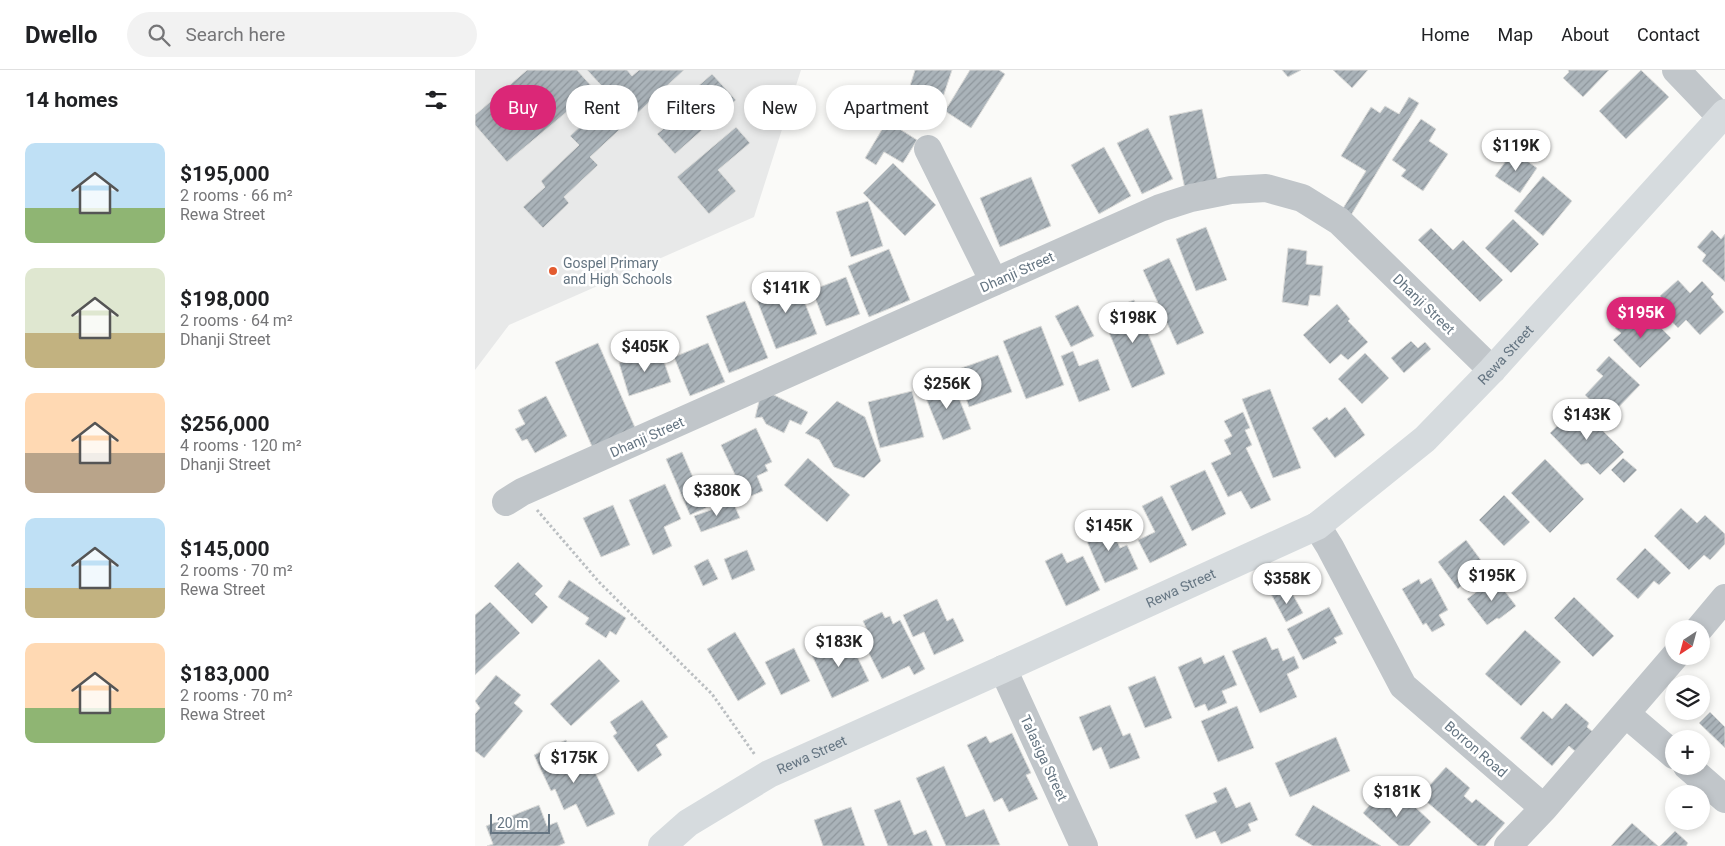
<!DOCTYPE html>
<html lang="en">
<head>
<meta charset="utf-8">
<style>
	:root { --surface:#fff; --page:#f2f2f2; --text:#202124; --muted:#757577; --line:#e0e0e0; --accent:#db2777 }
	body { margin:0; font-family:Roboto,sans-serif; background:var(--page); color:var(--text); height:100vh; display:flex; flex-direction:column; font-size:19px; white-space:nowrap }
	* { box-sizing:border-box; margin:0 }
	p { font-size:16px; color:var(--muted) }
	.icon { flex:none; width:28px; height:28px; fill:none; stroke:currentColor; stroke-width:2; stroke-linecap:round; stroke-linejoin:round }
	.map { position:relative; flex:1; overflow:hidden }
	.details { display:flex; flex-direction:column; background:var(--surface); width:475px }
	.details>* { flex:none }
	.hud { position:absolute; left:15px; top:15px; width:475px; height:45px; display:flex; gap:10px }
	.needle { width:32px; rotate:216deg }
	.fabs { position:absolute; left:1190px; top:550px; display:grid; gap:10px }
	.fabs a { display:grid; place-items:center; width:45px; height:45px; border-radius:50%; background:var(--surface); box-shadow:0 2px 8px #0003; font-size:25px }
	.scale { position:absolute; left:15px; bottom:12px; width:60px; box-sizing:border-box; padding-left:5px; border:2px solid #657582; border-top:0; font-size:14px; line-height:18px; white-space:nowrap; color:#657582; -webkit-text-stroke:4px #fff; paint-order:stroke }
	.price { position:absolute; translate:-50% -42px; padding:0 11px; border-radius:18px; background:#fff; color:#222; font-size:16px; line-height:32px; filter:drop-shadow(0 1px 2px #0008) }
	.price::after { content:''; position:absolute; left:50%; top:30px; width:15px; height:11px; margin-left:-8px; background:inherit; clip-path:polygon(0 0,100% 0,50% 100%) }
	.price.current { background:var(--accent); color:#fff }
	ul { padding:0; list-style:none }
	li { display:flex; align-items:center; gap:15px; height:125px; padding:0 25px }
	li span { display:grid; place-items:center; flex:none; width:140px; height:100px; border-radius:10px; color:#555 }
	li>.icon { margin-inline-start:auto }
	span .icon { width:60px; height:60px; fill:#fffc; stroke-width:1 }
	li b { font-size:21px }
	h2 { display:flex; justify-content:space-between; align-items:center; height:60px; padding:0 25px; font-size:21px }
	.chip { padding:0 18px; border-radius:22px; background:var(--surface); box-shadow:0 2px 8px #0003; font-size:18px; line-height:45px }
	.chip.current { background:var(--accent); color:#fff }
	header { display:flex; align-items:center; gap:30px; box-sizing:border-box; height:70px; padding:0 25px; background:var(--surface); border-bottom:1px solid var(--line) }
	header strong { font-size:24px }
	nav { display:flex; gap:28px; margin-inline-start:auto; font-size:18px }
	.search { width:350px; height:45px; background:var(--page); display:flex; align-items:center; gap:12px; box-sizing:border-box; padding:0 18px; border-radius:28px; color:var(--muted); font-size:19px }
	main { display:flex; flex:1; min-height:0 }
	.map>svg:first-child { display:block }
</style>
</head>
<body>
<header>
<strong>Dwello</strong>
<div class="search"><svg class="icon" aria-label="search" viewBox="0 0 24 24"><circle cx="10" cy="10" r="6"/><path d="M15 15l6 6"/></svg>Search here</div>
<nav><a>Home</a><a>Map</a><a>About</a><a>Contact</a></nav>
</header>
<main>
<section class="details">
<h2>14 homes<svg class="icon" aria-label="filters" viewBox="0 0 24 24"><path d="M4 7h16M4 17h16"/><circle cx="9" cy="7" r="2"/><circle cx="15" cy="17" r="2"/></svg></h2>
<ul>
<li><span style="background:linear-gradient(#bfe0f5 65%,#8fb573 0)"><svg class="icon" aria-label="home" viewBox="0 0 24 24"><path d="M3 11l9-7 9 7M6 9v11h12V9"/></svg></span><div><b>$195,000</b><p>2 rooms · 66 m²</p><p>Rewa Street</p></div></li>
<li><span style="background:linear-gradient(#dfe7d0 65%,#c2b280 0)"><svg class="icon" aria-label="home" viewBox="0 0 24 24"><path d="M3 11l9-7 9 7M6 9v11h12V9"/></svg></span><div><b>$198,000</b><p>2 rooms · 64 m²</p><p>Dhanji Street</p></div></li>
<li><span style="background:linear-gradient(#ffd9b3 60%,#b9a48a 0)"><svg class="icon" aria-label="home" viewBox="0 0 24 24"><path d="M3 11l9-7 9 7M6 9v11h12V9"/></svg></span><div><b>$256,000</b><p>4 rooms · 120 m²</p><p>Dhanji Street</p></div></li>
<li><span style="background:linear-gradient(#bfe0f5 70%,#c2b280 0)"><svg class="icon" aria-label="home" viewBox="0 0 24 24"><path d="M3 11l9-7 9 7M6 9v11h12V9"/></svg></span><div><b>$145,000</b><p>2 rooms · 70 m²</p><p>Rewa Street</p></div></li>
<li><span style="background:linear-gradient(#ffd9b3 65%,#8fb573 0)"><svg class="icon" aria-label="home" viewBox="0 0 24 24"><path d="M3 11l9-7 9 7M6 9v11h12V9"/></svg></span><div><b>$183,000</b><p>2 rooms · 70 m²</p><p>Rewa Street</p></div></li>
</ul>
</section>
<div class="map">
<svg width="1250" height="776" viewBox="0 0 1250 776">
	<defs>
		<pattern id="building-hatch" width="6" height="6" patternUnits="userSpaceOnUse" patternTransform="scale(1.25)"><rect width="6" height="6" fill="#aab3b9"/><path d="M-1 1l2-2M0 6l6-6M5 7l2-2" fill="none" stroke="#8e969c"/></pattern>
	</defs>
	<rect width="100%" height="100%" fill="#fafaf8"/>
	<path fill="#e8e9e9" d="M0,0h326l-47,147 -245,108 -34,45z"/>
	<path fill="url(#building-hatch)" stroke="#dcdcda" d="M52,0h50l17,19 -87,73 -32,-37v-10z
		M112,0h40l5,6 7,-6h45l-94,87 8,8 -34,32 5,6 -26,25 -20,-21 22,-20 -4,-6 38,-36 -9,-9 42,-39z
		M440,0h37l-10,30 -33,-11z
		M495,0h29l6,4 -34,54 -26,-17z
		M807,0h19l-13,7z
		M858,0h35l-16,18z
		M1093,0h41l-26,27 -20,-19 6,-6z
		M1166,0l28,27 -43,42 -27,-28z
		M237,4l24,26 -61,54 -18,-20 12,-10 -6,-7z
		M934,27l10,6 -68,112 -9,-5 24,-39 -25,-15 30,-49 9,6 5,-7 14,8z
		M727,39l16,73 -33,7 -16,-73z
		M946,49l15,10 -7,12 19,13 -25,37 -22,-15 5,-6 -14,-10z
		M412,51l30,19 -14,23 -19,-11 -8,13 -11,-7z
		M261,57l14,16 -32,27 18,21 -27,23 -32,-37z
		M673,58l25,51 -31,15 -25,-51z
		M629,77l27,49 -32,18 -28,-49z
		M1038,81l24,17 -17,25 -25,-17z
		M418,93l43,42 -31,31 -42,-43z
		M1068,106l29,25 -29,35 -29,-25z
		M556,107l20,49 -51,21 -20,-49z
		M393,131l15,45 -32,11 -15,-45z
		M1038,149l26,25 -28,29 -26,-25z
		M731,157l21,53 -31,11 -20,-52z
		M956,158l22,22 10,-10 40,40 -23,22 -62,-62z
		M1237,160l9,9 4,-5v48l-23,-21 4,-6 -9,-8z
		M813,178l19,3 -1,13 17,2 -3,30 -10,-1 -2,11 -26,-4z
		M414,179l21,51 -41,17 -21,-51z
		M694,188l35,75 -27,12 -34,-75z
		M371,207l14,37 -34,12 -14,-36z
		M321,210l21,54 -41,15 -21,-54z
		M1203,210l12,13 12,-12 12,13 -3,3 13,15 -24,23 -14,-15 -8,8 -19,-20 6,-7 -5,-5z
		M659,230l31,74 -33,14 -31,-75z
		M270,231l23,57 -39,15 -23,-57z
		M862,234l13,15 -2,2 20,21 -20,18 -7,-6 -11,10 -27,-29z
		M603,235l16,31 -23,11 -16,-31z
		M1171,243l25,25 -31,30 -27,-28 8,-7 -6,-5 11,-11 7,8z
		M566,256l23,59 -38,14 -23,-58z
		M936,271l7,7 7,-6 6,7 -27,24 -13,-15z
		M123,273l39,89 -43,19 -39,-89z
		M233,273l17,39 -35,14 -16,-39z
		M185,280l11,32 -42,14 -10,-33z
		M598,281l6,15 19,-7 12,31 -31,12 -18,-46z
		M890,283l24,25 -27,26 -24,-25z
		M523,285l14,37 -43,15 -13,-37z
		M1134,286l31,29 -31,32 -24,-22 18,-19 -7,-6z
		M477,310l19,49 -28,11 -20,-49z
		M795,319l31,79 -28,10 -31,-79z
		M437,321l12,46 -44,11 -12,-46z
		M293,322l40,20 -7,13 -11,-5 -6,13 -18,-9 -4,-7 -7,1 5,-21z
		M71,326l21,40 -32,17 -8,-14 -5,2 -7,-12 10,-5 -7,-14z
		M362,331l28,16 16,44 -17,17 -30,-11 -15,-27 -14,-7z
		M1103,336l46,46 -24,23 -12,-12 -7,2 -31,-32z
		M870,337l20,28 -30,23 -23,-30 15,-11 2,3z
		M768,342l7,16 -5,2 7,15 -6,3 25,52 -20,9 -10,-18 -13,6 -17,-34 20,-9 -7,-14 8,-4 -8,-15z
		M281,358l16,34 -7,3 3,6 -11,5 6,15 -17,7 -25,-53z
		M207,382l16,37 24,-10 8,18 -40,18 -24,-56z
		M333,388l42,37 -23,27 -43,-37z
		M1148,388l14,12 -13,13 -13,-13z
		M1070,389l39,40 -34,34 -39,-40z
		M730,400l21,44 -34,17 -22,-45z
		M190,414l16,35 -17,8 8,19 -19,9 -24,-55z
		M1029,425l26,27 -26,24 -25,-26z
		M687,426l25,49 -37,18 -12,-23 17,-8 -13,-26z
		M258,432l7,16 -39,14 -7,-16z
		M138,435l17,40 -29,12 -18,-39z
		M1206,438l16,15 8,-8 20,19v10l-15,16 -6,-5 -15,15 -35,-34z
		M633,450l12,28 7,-3 11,24 -33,14 -23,-53z
		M991,470l26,35 -23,17 -6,-8 -5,5 -20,-27z
		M1170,478l26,25 -12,12 -5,-4 -16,18 -22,-20z
		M272,480l8,20 -23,10 -8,-21z
		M587,483l5,10 16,-7 17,34 -34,16 -21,-45z
		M233,489l10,20 -15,7 -9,-20z
		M43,492l25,24 -8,8 13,13 -16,17 -38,-38z
		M956,508l17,32 -9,5 6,10 -13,7 -6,-9 -3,2 -21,-36 17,-10 2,5z
		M1020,508l21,28 -17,13 -2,-1 -10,7 -20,-26z
		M94,510l57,38 -10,17 -6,-4 -4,7 -21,-14 4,-6 -31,-21z
		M807,519l4,8 6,-4 11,20 -17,9 -15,-28z
		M1099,527l40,39 -21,21 -39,-39z
		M462,529l10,22 6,-3 11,23 -30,14 -10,-23 -11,5 -10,-22z
		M15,532l30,31 -45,42v-60z
		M854,537l14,27 -9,4 3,5 -34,17 -16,-31z
		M407,542l3,6 5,-2 3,8 7,-4 25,49 -11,6 -5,-9 -27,13 -22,-43 8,-4 -5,-11z
		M1050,560l36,32 -40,44 -36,-32z
		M260,562l31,52 -28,17 -31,-52z
		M791,567l6,13 6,-2 5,13 11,-5 5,12 -12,6 10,23 -37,16 -28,-62z
		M355,569l6,12 15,-7 18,37 -37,17 -23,-49z
		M319,578l16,33 -29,14 -16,-33z
		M749,585l13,30 -15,6 5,12 -19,8 -3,-7 -10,4 -17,-41 23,-10 3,7z
		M124,589l21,22 -49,45 -21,-22z
		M21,605l25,20 -7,8 9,8 -39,47 -9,-7v-37l5,-6 -5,-7z
		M680,606l17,42 -27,10 -17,-41z
		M167,630l26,37 -12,8 6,10 -24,17 -25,-36 4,-3 -7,-11z
		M1091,633l23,20 -2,4 6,5 -17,20 -7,-6 -17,20 -32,-28 23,-27 9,8z
		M635,635l13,31 7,-3 10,25 -30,11 -9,-22 -8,4 -14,-34z
		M762,636l17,42 -36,14 -17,-41z
		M1235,642l15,15v21l-26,-25z
		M537,663l19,40 -5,2 12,24 -29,13 -7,-14 -8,4 -27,-57 19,-9 4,7z
		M861,667l14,34 -60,26 -15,-34z
		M91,670l14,31 12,-5 23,48 -28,13 -11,-23 -12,6 -9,-21 -4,2 -17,-36z
		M469,696l22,51 18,-8 16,36 -54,1 -30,-68z
		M971,697l24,21 -6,8 8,7 4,-4 29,24 -20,23h-7l-58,-50z
		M751,717l10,21 14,-6 8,18 -10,4 3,7 -30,13 -6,-13 -19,8 -11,-24 32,-13 -4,-9z
		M921,719l35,33 -22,24h-10l-36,-33 15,-18 7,6z
		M425,730l14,35 12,-5 7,16h-45l-14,-36z
		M64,735l8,21 10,-4 8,21 -7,3h-71l6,-2 -7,-18z
		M838,735l68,41h-68l-18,-11z
		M376,737l14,39h-42l-9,-26z
		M1157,753l26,23h-47z
		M1200,761l13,12 -2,3h-26z"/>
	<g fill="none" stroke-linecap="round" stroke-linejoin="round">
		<path stroke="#bbbfc2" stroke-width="3" stroke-dasharray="2.5 2.5" stroke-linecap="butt" d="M62,440l62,72 113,112 43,61"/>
		<path stroke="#c1c6ca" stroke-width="28" d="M1201,0l45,47
			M453,79l66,133
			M31,432l16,-10 638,-284 31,-10 40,-8 35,-2 36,10 37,23 153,149
			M842,456l13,21 73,139 141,122 131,-152
			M1224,559l26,-31
			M528,599l81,177
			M1151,644l48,41
			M1212,696l38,33
			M1033,776l36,-38"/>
		<path stroke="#d6dbde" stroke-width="28" id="s1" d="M187,776l26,-23 81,-49 234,-105 314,-143 108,-87 67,-69 233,-257"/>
	</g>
	<circle fill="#e35b2f" stroke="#fff" stroke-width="2" cx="78" cy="201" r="5"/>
	<g text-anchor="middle" stroke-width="5" stroke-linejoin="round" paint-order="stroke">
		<g font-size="14" fill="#657582" stroke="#fff" text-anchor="start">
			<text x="88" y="198">Gospel Primary<tspan x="88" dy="16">and High Schools</tspan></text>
		</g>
		<g font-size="14" fill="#657582" stroke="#fff">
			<text transform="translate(542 202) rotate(-24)" y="5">Dhanji Street</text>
			<text transform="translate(949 234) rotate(44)" y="5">Dhanji Street</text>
			<text dy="5" stroke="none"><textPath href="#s1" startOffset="986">Rewa Street</textPath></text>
			<text transform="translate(172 367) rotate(-24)" y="5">Dhanji Street</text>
			<text dy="5" stroke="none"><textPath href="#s1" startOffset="581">Rewa Street</textPath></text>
			<text transform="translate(1001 679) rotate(41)" y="5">Borron Road</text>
			<text dy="5" stroke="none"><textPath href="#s1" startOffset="176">Rewa Street</textPath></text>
			<text transform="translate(569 688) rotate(65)" y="5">Talasiga Street</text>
		</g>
	</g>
</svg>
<div class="fabs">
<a><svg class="needle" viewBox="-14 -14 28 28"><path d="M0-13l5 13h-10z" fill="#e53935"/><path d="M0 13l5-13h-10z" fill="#757577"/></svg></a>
<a><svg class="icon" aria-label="layers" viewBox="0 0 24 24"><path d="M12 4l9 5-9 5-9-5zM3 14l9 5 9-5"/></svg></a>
<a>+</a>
<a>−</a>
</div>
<div class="scale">20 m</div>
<b class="price" style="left:1041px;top:102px">$119K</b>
<b class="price" style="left:311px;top:244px">$141K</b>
<b class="price current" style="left:1166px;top:269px">$195K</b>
<b class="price" style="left:658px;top:274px">$198K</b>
<b class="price" style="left:170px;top:303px">$405K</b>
<b class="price" style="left:472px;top:340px">$256K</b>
<b class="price" style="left:1112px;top:371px">$143K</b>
<b class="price" style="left:242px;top:447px">$380K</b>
<b class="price" style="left:634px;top:482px">$145K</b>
<b class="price" style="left:1017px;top:532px">$195K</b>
<b class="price" style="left:812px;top:535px">$358K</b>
<b class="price" style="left:364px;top:598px">$183K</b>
<b class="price" style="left:99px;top:714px">$175K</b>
<b class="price" style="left:922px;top:748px">$181K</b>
<div class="hud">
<a class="chip current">Buy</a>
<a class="chip">Rent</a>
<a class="chip">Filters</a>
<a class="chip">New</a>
<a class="chip">Apartment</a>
</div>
</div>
</main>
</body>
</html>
